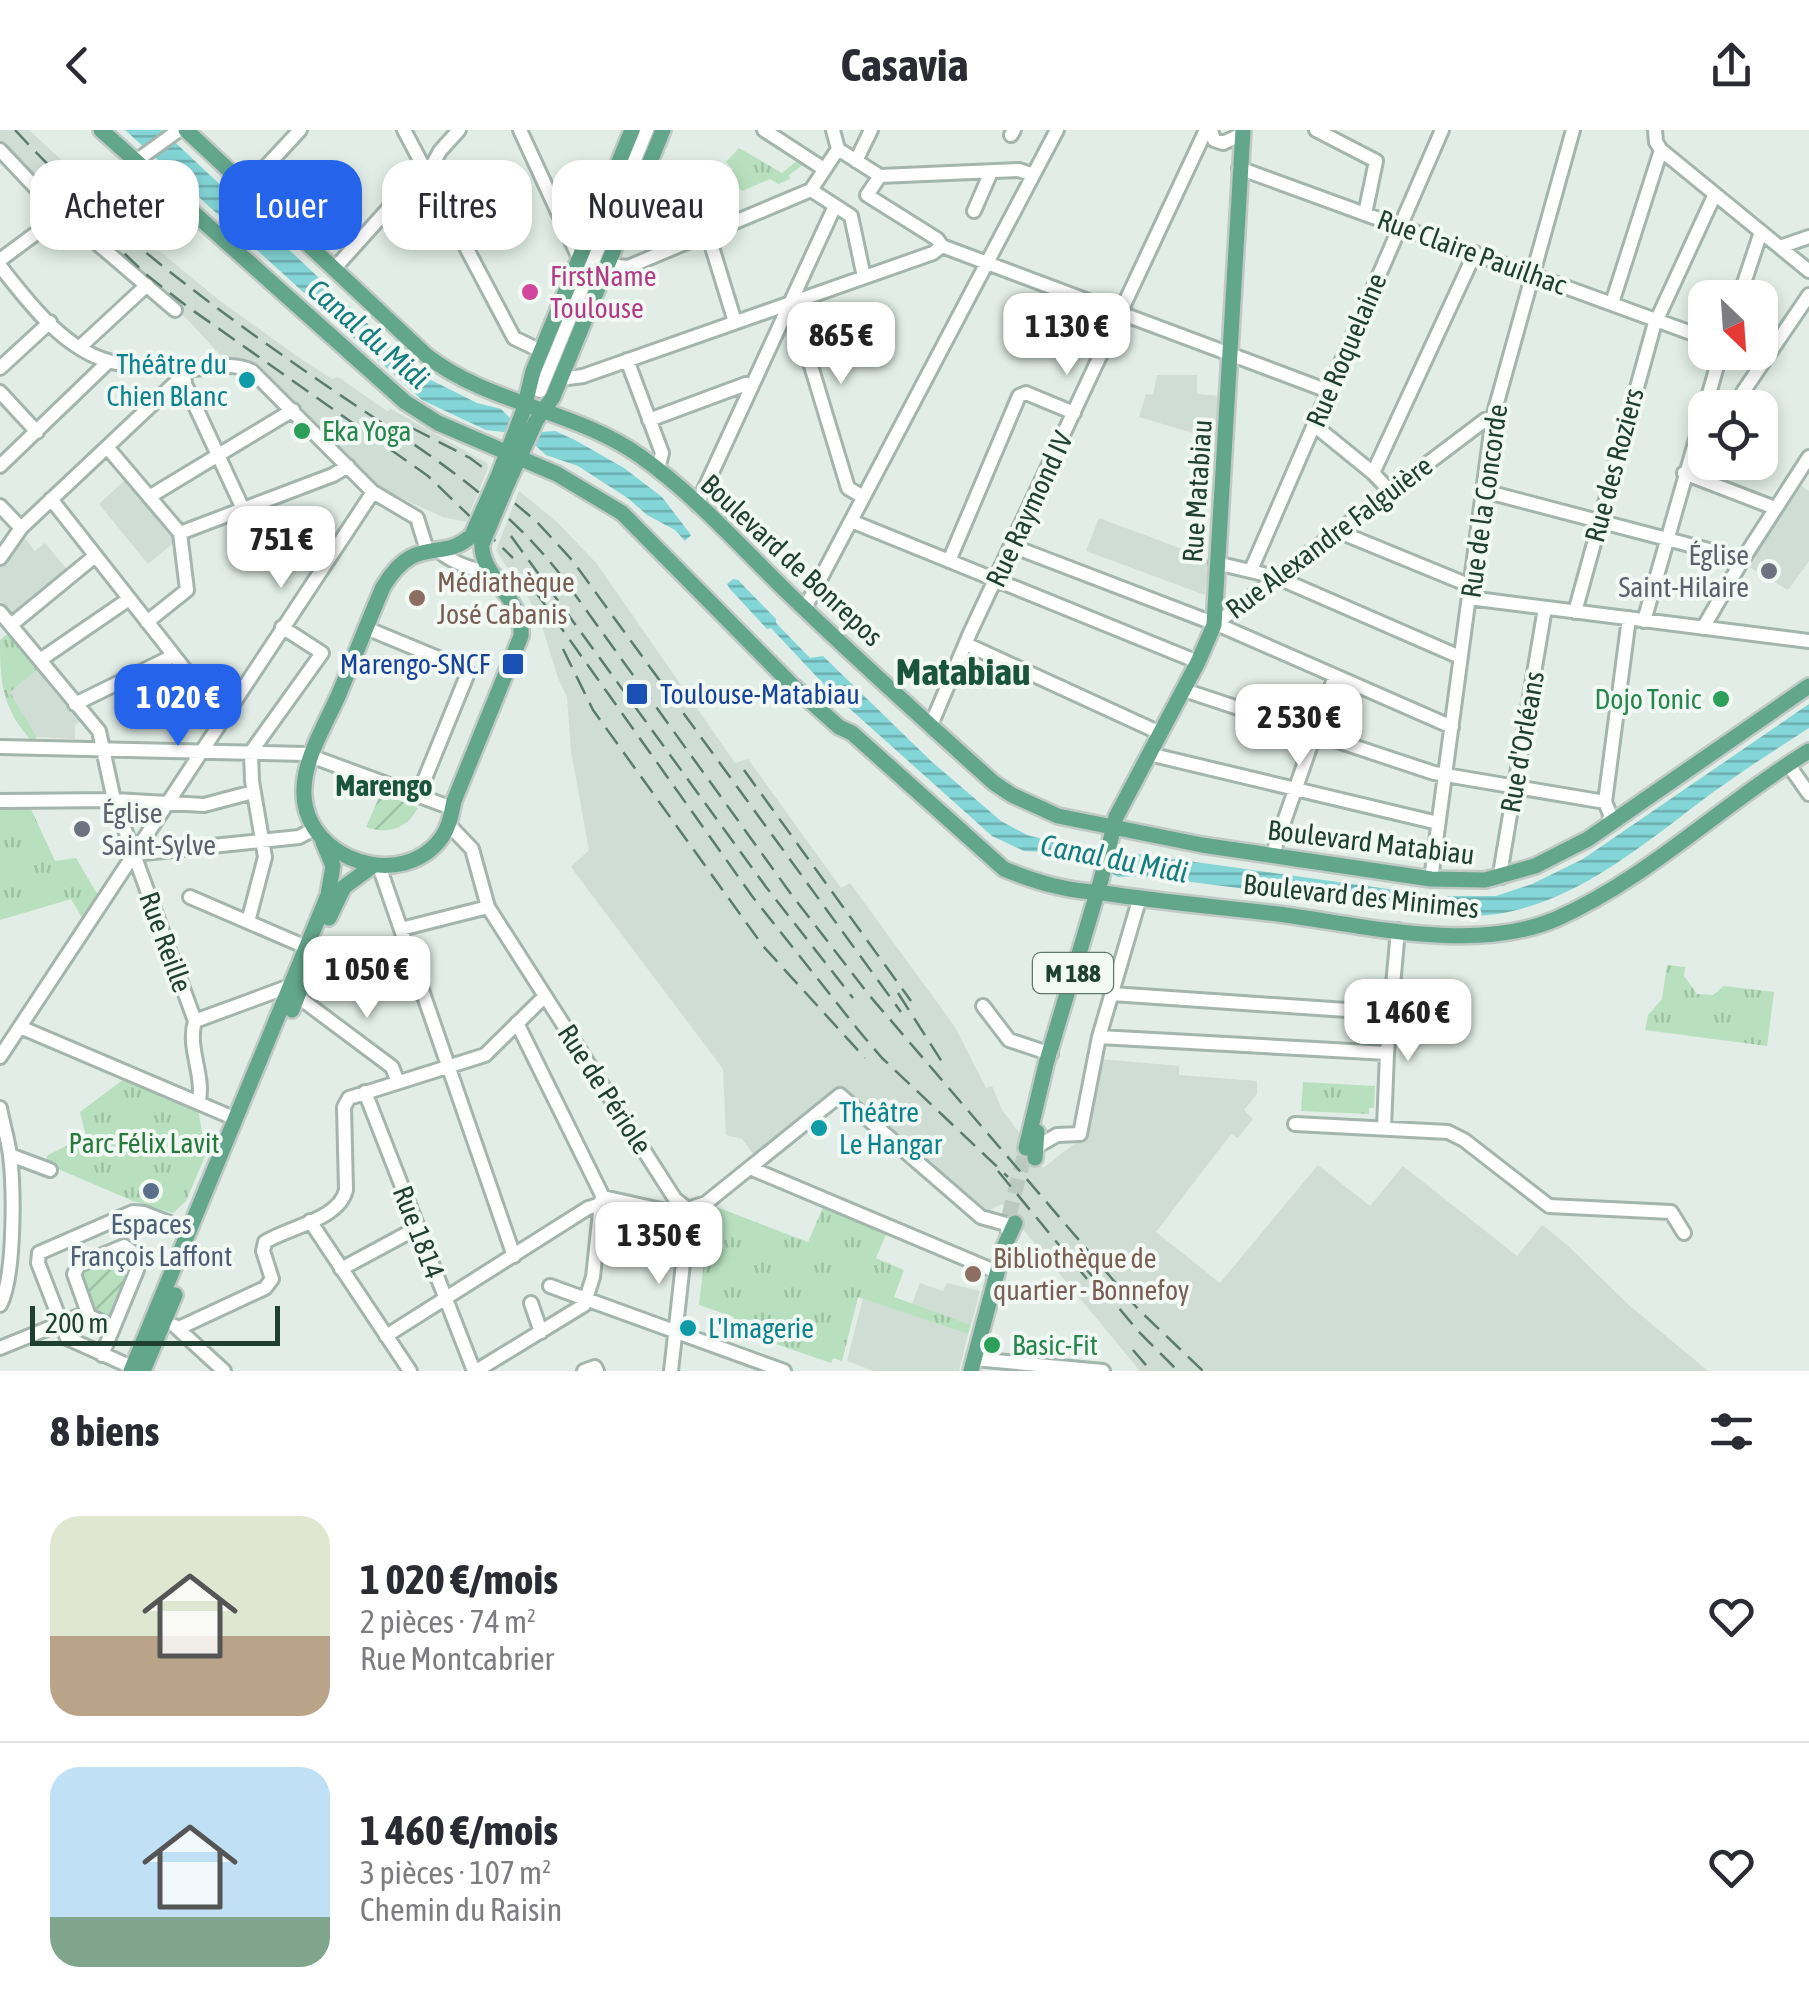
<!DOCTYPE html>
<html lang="fr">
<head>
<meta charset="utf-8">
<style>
	:root { --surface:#fff; --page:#f2f2f3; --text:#2b2b33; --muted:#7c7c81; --line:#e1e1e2; --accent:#2563eb }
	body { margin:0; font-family:"Asap Condensed",sans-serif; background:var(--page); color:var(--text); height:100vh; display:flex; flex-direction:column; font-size:38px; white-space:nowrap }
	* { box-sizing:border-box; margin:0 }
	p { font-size:32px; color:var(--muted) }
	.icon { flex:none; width:55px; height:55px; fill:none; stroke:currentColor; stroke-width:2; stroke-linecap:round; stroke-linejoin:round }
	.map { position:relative; height:1241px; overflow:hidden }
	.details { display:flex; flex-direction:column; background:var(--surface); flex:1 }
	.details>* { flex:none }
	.guide { position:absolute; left:30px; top:30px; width:1000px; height:90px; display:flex; gap:20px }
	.needle { width:65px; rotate:155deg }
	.tools { position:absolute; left:1688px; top:150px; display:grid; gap:20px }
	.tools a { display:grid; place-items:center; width:90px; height:90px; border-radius:20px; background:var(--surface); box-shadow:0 5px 15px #0003; font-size:50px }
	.scale { position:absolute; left:30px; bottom:25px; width:250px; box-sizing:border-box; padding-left:10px; border:5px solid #203f33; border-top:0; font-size:28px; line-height:35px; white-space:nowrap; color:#203f33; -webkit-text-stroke:8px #f2f9f4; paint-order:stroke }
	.price { position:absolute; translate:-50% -85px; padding:0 22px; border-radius:20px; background:#fff; color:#222; font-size:32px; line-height:65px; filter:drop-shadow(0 2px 5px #0008) }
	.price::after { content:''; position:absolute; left:50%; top:60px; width:30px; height:22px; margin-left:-15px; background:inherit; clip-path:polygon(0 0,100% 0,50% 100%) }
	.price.current { background:var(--accent); color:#fff }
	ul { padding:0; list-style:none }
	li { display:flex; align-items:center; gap:30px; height:250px; padding:0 50px }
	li+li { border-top:2px solid var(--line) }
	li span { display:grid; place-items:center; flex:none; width:280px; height:200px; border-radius:30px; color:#555 }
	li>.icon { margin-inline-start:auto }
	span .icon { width:120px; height:120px; fill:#fffc; stroke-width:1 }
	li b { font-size:42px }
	h2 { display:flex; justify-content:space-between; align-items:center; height:120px; padding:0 50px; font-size:42px }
	.pill { padding:0 35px; border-radius:30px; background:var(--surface); box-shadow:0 5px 15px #0003; font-size:35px; line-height:90px }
	.pill.current { background:var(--accent); color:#fff }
	header { display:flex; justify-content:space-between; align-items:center; height:130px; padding:0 50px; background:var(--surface); font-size:45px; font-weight:700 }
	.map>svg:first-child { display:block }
</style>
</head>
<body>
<header><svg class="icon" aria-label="back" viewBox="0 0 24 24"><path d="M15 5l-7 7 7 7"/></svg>Casavia<svg class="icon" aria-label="share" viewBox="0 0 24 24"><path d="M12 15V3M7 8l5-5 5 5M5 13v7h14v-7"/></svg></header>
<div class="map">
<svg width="1809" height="1241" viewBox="0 0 1809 1241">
	<defs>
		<pattern id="park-tufts" width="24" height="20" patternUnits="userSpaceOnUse" patternTransform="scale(2.5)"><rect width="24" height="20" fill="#b8e0be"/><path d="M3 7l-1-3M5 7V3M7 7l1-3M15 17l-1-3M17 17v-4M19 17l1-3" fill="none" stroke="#9ec1a4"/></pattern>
		<pattern id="garden-furrows" width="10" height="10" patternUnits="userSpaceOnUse" patternTransform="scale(2.5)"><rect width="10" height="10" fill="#b8e0be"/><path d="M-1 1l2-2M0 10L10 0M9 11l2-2" fill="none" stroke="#9ec1a4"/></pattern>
		<pattern id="water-rules" width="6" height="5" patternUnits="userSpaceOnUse" patternTransform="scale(2.5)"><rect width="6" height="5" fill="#84d5d7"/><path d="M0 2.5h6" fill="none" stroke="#6caeaf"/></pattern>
	</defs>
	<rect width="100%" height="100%" fill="#e1ede6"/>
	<path fill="#cfddd5" d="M0,0h29l128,119 63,52 81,58 31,20 6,-2 49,34 4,-2 96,54 1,5 -22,54 -23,-5 -60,-27 -112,-110 -22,-17 -26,-5 -35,-38 -159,-146 -29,-32z
		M1157,245h40v19l25,2 -2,45 -81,-24 7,-23 7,1z
		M126,349l52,60 -30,25 -49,-60z
		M1797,353l12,8v70l-21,29 -42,-25 16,-26 5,-3 -2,-2z
		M519,361l38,31 40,42 138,199 13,-4 93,129 9,-5 105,144 31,61 6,-2 10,24 18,24 -1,5 24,29 40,-31 17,-78 79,7v9l78,6v13l-13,16 9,9 -15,19 -7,-4 -75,98 64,51 98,-118 52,41 33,-40 114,90 25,-31 24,19 65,63 77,64h-568l-138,-167 -12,6 -14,-6 -132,-115 -8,1 -81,66 -13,-17 -16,-4 -3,-66 -152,-202 18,-17 -18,-99 -4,-54 -9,-19 -17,-55 -23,-46 -12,-11 -10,-16z
		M1099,388l110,41 -4,36 -119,-44z
		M23,406l12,15 10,-8 24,29 -56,45 -13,-16v-33z
		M38,539l43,52 -6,4v14l-38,-2 -27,-45z
		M920,1153l23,8 4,-8 33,8 -9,34 -59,-21z
		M863,1168l105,36 -9,37h-85l-27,-10z"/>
	<path fill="url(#park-tufts)" d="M739,18l43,25 16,-13 6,4 -15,11 1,4 -12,5 -8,-5 -28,12 -16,-15 7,-7 -7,-7z
		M9,503l29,36 -28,23 27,45 -5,4c-30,-32 -32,-59 -32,-101z
		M0,673l24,1 7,5 24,52 21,-3 23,39 -15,24 -13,-22 -71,21z
		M1667,835l18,2 -1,9 13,18 16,1 11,-9 50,6 -7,54 -122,-16 3,-15 14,-16z
		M128,946l70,33 8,45 -20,47 -13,12 -40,-12 -89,-38 4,-8 38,-19 -6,-24z
		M1303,952l72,4 -1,22h-5v6l-68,-3z
		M824,1075l63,27 -11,26 28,12 -10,27 77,28 -3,9 -110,-37 -16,64 -9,-3 -2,5 -99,-34 2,-12 -35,-12 7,-62 -15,-5 13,-23 10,-9 94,36z"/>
	<path fill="url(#garden-furrows)" d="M381,663l37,15c-12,21 -30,27 -52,19z
		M121,1124l6,2 5,15 -22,48 -17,-9 -13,-37z"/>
	<path fill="url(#water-rules)" d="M125,0h37l261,246 54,27 24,6 9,9 32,14 13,-1 20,9 49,28 38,29 29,38 -6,6 -10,-11 -28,-15 -18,-16 -51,-33 -32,-11 -10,-9 -32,-14 -18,-2 -64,-30z
		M733,449l5,1 38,39v4l34,35 13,-2 108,105 70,60 26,14 39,10 49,12 16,-4 307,43h58l36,-12 51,-25 226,-155v24c-33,21 -65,42 -97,65 -74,55 -154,127 -252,123l-316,-40 -26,1 -26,-15 -43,-10 -25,-1 -32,-15 -162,-145 -59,-63 -4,1 -37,-40 -3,-5z"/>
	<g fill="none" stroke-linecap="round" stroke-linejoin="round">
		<path stroke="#bacac2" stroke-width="15" stroke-dasharray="15 8" stroke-linecap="butt" d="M1009,1086l17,-68"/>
		<defs>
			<path id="minor" d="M404,0l110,208 27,13
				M520,0l59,128
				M764,0l60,39
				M833,0l5,19
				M1211,0l3,10 9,3 19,-9
				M1316,0l60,31 -11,53
				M1655,0l1,12 5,8 148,121
				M1011,5l3,-5
				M0,20l50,53 125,107
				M856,31l15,-31
				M1239,38l466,170
				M880,46l-13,19 70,44 5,7 386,145
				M880,46l139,-6 14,5
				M247,57l53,-57
				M96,60l83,-60
				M811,60l40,26 13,61
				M811,60l27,-41 42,27
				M974,81l17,-39
				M708,104l27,88
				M1780,117l29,-10
				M0,130l66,-49
				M607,135l21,2 183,-77
				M0,136c28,36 65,85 112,96 22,5 48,5 71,7 22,2 46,-9 69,2l121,121 44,26 10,32
				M334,139l72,-80 20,-12 14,-26 19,-21
				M1739,168l22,-66
				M792,173l56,185 15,9
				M1612,173l49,-153
				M80,217l67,-62
				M1745,222l18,7
				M627,230l35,93 -4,16
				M0,238l50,-46
				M184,242l1,12 58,125
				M560,249l23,-3 350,-123 9,-7
				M540,261l107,-261
				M0,262l37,40
				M1743,262l66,-97
				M649,290l97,-36 6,1
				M1314,295l59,48 17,18
				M107,317l73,86 7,57 -40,32
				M0,336l108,-104
				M1373,343l102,-220
				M1684,343l91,35
				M1484,361l259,68
				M149,367l144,-87
				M51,369l172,219
				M697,375l138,-299
				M0,376l21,22
				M851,391l347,141
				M1337,401l134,55
				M180,403l153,-58 15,-9
				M1012,416l214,82 226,99
				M437,419c13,14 38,21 57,25
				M0,428l21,-30 155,-146 9,-12
				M949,431l70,-165 7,-3 48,20
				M1216,433l60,14 184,80
				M1251,440l191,-440
				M1469,468l340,43
				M805,478l252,-478
				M0,482l99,119 15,69 81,221
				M1575,482l79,-286 61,-132
				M1644,491l77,-269
				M11,495l84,-69
				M1214,495l271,-205 8,-3
				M366,498l99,41 3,4 -49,120
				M1703,498l40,-69 66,-102
				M966,514l194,89
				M40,530l89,-61
				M1184,560l250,83 171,29
				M75,574l98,-48
				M931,595l39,-92 236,-503
				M0,617l305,7 147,54
				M251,622l71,-99 -40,-26
				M1149,624l289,69
				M1788,634l21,30
				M0,671l114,-1 90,5 49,-13
				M449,695l23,24 16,58 187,292 14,11
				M1609,695l1,-11 -5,-12 24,-184
				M134,724l165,-17 15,-8
				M1272,726l63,-180
				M379,736l135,390
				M1502,747l-1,-9 44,-260
				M1431,749l62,-462 80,-287
				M190,767l116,50
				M248,792l17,-65 -13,-76 -1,-29
				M401,799l87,-22
				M1112,864l278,19
				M297,866l95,71 6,15
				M983,876l26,34 42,14
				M517,893l86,174 72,16 31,-10 134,-108 141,122 25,7 3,12
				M20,897l216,92
				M1099,907l288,16
				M0,927l373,-565
				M365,962l109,279
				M199,971c5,-28 -12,-53 -4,-80l95,-35
				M0,978c3,16 8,32 10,47 4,34 5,122 -10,150
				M1295,994l153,8 16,8 85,66 122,6 13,21
				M1384,998l3,-75 11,-123
				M1036,1017l21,-12 23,-1 19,-97 41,-140
				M10,1025l40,15
				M750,1038l247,104
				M310,1091l100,150
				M341,1139l76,-41
				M550,1156l234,85
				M531,1173l10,29
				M175,1196l49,45
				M179,1198l86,-40 7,-9 -9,-28 2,-9c23,-15 74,-22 81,-52l-2,-83 5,-9 136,-43 60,-59
				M386,1206l202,-128 10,-3
				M0,1218l86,-35
				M102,1225l35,-85 -6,-19 -7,-5 -45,19 -5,9 15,42 24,11
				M974,1229l129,12
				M138,1240l-71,-32 -29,-75 1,-10 94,-41 11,1 46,18
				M476,1241l108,-66 9,-28 7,-65 -2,-7 4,-6
				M584,1241l11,-4 2,4
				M671,1241l18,-161"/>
			<path id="major" d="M101,0l304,272 33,21 119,51 65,39 169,171 48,43 13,6 152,136c34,14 63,22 100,24 57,9 116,14 174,21 85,11 196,40 278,5 93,-41 167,-116 253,-168
				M186,0l241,226c62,48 148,54 213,100 54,38 99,89 146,135 68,66 138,129 208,192l18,12 46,21 144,29 229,34 54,1 50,-14 53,-27 221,-153
				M499,344l25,-65 9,-38 99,-241
				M508,352l28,-61 17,-24 110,-267
				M472,405c-30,29 -56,-3 -89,52 -15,35 -29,71 -44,107 -13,30 -37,67 -35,101 3,66 99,97 138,42 8,-12 9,-23 12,-36l67,-165c3,-37 -41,-60 -39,-92
				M329,788l15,-31 30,-22
				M292,880l21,-52
				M1026,1018l20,-84 55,-184 15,-63 82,-155 16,-37 29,-495
				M1035,1028l2,-26
				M131,1241l197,-476 5,-29 -10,-24
				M143,1241l32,-76
				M971,1241l33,-124 11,-24"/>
		</defs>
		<use href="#minor" stroke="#a3b5ad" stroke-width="18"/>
		<use href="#major" stroke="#c1c9c6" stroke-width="20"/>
		<use href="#minor" stroke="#fff" stroke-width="12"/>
		<use href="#major" stroke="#62a68c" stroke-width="15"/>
		<path stroke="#5a7b6e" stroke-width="2.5" stroke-dasharray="20 10" stroke-linecap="butt" d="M15,0c90,98 197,177 306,252 90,62 174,108 242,196l228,316 78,101 269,314 65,62
			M103,103l45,43 40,31 240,169 85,82
			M412,298l58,30 40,30
			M492,354l45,38 35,38 329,452
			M511,406l255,351 87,111
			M535,461l217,305 107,135 23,27 126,119
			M563,519l30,61 170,236 102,112
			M744,640l167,231
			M898,863l46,72
			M998,1041l89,108
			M1081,1133l58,69 39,39
			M1133,1220l18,21"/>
		<defs>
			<path id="minor-bridge" d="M67,81l29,-21"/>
			<path id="major-bridge" d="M472,405l27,-61
				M482,414l26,-62"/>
		</defs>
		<use href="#minor-bridge" stroke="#a3b5ad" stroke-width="18" stroke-linecap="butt"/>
		<use href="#major-bridge" stroke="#c1c9c6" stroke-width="20" stroke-linecap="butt"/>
		<use href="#minor-bridge" stroke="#fff" stroke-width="12"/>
		<use href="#major-bridge" stroke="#62a68c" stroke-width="15"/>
	</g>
	<circle fill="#d1479c" stroke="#f2f9f4" stroke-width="4" cx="530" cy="162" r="10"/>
	<g fill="#0f9aa8" stroke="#f2f9f4" stroke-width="4">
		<circle cx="247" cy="250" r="10"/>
		<circle cx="819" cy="998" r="10"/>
		<circle cx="688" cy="1198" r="10"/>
	</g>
	<g fill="#2e9e5b" stroke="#f2f9f4" stroke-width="4">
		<circle cx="302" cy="301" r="10"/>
		<circle cx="1721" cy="569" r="10"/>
		<circle cx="992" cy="1215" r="10"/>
	</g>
	<g fill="#6b7280" stroke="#f2f9f4" stroke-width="4">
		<circle cx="1769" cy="441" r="10"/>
		<circle cx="82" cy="699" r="10"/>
	</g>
	<g fill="#8d6e63" stroke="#f2f9f4" stroke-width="4">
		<circle cx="417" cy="468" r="10"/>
		<circle cx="973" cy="1144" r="10"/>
	</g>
	<g fill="#1a4fb4" stroke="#f2f9f4" stroke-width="4">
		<rect x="501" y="522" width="24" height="24" rx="5"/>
		<rect x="625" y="552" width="24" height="24" rx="5"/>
	</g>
	<circle fill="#5c6f8a" stroke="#f2f9f4" stroke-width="4" cx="151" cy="1061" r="10"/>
	<g text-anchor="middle" stroke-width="8" stroke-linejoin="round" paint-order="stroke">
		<rect fill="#f2f9f4" stroke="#5f776d" stroke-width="2.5" x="1033" y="823" width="80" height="40" rx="8"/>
		<g font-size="25" font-weight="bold" fill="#203f33">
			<text x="1073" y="852">M 188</text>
		</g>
		<g font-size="28" fill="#203f33" stroke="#f2f9f4">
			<text transform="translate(1472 122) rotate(20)" y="10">Rue Claire Pauilhac</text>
			<text transform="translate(1346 220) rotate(-67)" y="10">Rue Roquelaine</text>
			<text transform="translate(1614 335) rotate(-75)" y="10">Rue des Roziers</text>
			<text transform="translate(1197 361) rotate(-86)" y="10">Rue Matabiau</text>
			<text transform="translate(1484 371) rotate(-82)" y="10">Rue de la Concorde</text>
			<text transform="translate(1029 379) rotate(-65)" y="10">Rue Raymond IV</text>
			<text transform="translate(1329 407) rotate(-37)" y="10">Rue Alexandre Falguière</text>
			<text transform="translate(792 430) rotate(43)" y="10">Boulevard de Bonrepos</text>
			<text transform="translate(1522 612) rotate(-80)" y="10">Rue d'Orléans</text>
			<text transform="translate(1371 712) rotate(7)" y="10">Boulevard Matabiau</text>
			<text transform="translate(1361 766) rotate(6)" y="10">Boulevard des Minimes</text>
			<text transform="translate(166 812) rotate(70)" y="10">Rue Reille</text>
			<text transform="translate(605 959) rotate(57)" y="10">Rue de Périole</text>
			<text transform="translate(419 1102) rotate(69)" y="10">Rue 1814</text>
		</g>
		<g font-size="28" fill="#b23c85" stroke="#f2f9f4" text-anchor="start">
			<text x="550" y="156">FirstName<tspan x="550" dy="32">Toulouse</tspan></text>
		</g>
		<g font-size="28" fill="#0d838f" stroke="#f2f9f4" text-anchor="start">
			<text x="227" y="244" text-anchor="end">Théâtre du<tspan x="227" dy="32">Chien Blanc</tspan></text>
			<text x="839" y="992">Théâtre<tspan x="839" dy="32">Le Hangar</tspan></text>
			<text x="708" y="1208">L'Imagerie</text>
		</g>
		<g font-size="28" fill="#27864d" stroke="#f2f9f4" text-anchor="start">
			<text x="322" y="311">Eka Yoga</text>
			<text x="1701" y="579" text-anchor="end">Dojo Tonic</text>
			<text x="1012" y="1225">Basic-Fit</text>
		</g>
		<g font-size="28" fill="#5b616d" stroke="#f2f9f4" text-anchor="end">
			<text x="1749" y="435">Église<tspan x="1749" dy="32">Saint-Hilaire</tspan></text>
			<text x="102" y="693" text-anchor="start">Église<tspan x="102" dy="32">Saint-Sylve</tspan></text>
		</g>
		<g font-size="28" fill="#785e54" stroke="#f2f9f4" text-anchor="start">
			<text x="437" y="462">Médiathèque<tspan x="437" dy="32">José Cabanis</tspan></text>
			<text x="993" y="1138">Bibliothèque de<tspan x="993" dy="32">quartier - Bonnefoy</tspan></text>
		</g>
		<g font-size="28" fill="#164399" stroke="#f2f9f4" text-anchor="end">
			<text x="490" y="544">Marengo-SNCF</text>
			<text x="660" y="574" text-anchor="start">Toulouse-Matabiau</text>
		</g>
		<g font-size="28" fill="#27793c" stroke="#f2f9f4">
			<text x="144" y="1023">Parc Félix Lavit</text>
		</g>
		<g font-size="28" fill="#4e5e75" stroke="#f2f9f4">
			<text x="151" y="1104">Espaces<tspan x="151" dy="32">François Laffont</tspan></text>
		</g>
		<g font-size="30" font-style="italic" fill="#157c80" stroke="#f2f9f4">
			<text transform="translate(368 204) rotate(41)" y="10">Canal du Midi</text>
			<text transform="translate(1114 729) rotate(11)" y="10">Canal du Midi</text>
		</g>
		<g font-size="30" font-weight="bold" fill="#1a533e" stroke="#f2f9f4">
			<text x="384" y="666">Marengo</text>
		</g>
		<g font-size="38" font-weight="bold" fill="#1a533e" stroke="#f2f9f4">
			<text x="963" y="555">Matabiau</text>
		</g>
	</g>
</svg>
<div class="tools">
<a><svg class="needle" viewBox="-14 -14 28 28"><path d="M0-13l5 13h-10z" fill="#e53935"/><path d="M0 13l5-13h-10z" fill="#7c7c81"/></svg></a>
<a><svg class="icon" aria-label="locate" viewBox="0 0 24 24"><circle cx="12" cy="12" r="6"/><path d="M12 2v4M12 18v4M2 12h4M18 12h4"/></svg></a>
</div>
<div class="scale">200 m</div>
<b class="price" style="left:1067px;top:248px">1 130 €</b>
<b class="price" style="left:841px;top:257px">865 €</b>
<b class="price" style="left:281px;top:461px">751 €</b>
<b class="price current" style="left:178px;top:619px">1 020 €</b>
<b class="price" style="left:1299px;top:639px">2 530 €</b>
<b class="price" style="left:367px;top:891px">1 050 €</b>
<b class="price" style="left:1408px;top:934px">1 460 €</b>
<b class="price" style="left:659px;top:1157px">1 350 €</b>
<div class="guide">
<a class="pill">Acheter</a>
<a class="pill current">Louer</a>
<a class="pill">Filtres</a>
<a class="pill">Nouveau</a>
</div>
</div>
<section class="details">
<h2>8 biens<svg class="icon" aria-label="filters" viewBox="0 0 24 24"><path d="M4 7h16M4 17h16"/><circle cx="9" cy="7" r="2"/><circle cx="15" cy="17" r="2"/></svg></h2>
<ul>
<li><span style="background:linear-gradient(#dfe7d0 60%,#b9a48a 0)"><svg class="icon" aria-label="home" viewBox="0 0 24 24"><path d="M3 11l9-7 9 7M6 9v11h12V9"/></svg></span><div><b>1 020 €/mois</b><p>2 pièces · 74 m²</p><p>Rue Montcabrier</p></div><svg class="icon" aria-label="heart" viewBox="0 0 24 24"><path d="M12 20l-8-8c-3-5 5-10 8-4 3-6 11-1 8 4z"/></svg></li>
<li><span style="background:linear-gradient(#bfe0f5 75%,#7fa58c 0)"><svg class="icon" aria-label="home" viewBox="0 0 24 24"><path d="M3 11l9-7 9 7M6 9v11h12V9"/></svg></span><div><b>1 460 €/mois</b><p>3 pièces · 107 m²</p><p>Chemin du Raisin</p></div><svg class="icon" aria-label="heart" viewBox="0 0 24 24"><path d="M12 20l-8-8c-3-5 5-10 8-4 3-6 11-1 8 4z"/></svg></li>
</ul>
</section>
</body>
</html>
